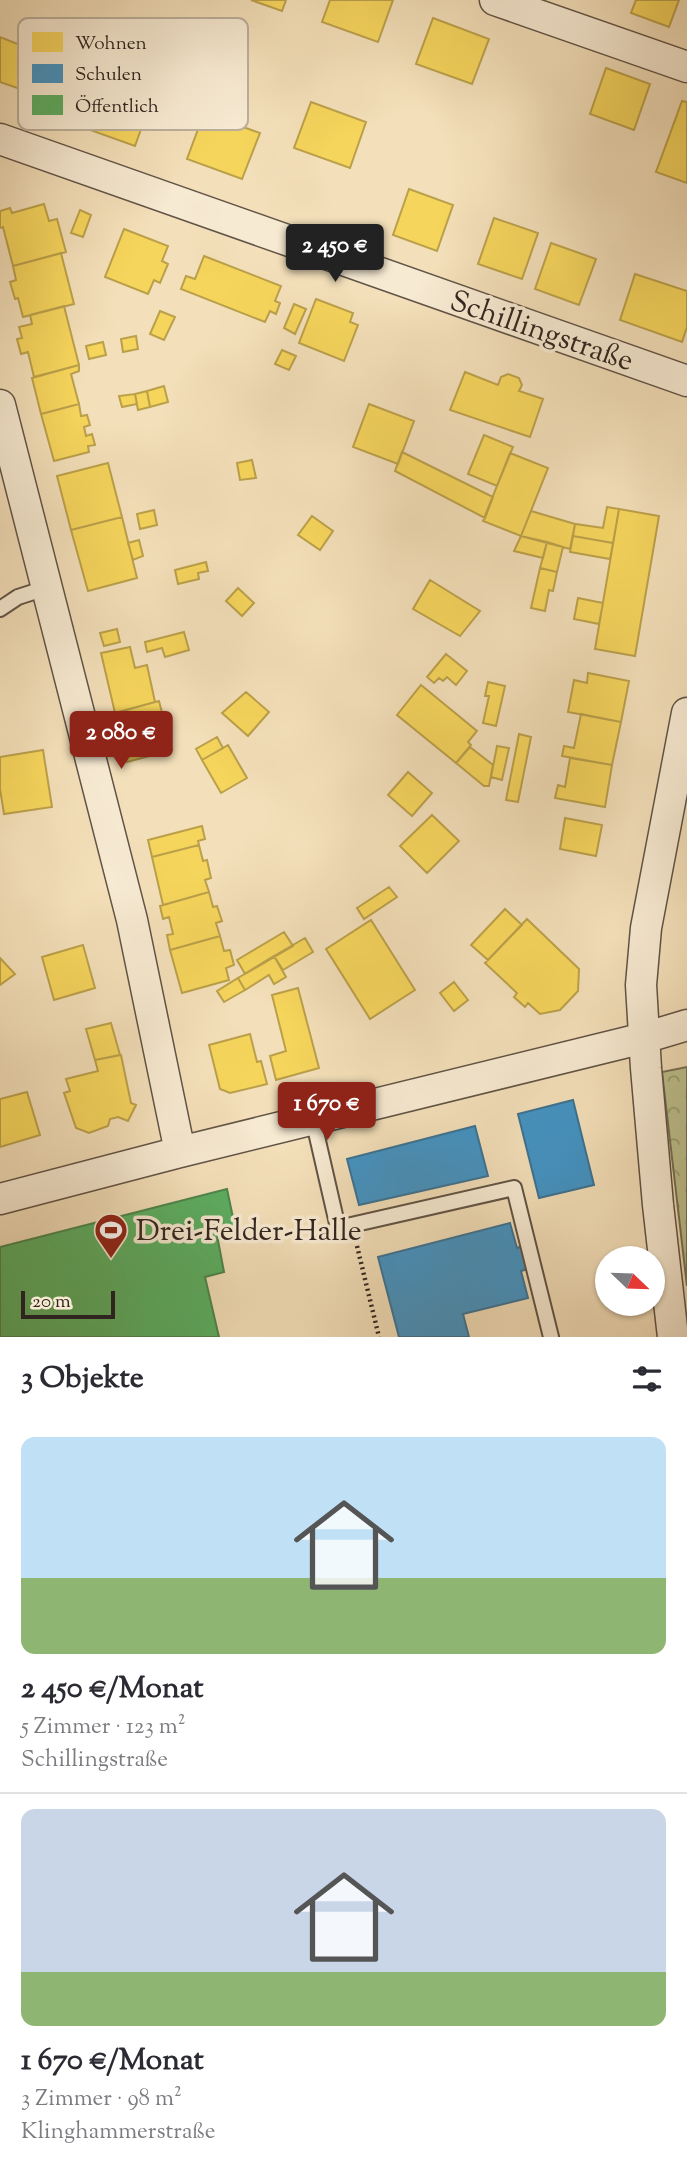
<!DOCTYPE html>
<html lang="de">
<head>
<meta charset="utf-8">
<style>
	:root { --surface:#fff; --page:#f7f7f7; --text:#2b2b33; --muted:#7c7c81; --line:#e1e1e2; --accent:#8f2418 }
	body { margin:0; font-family:"Sorts Mill Goudy",serif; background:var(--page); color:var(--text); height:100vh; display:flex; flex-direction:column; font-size:26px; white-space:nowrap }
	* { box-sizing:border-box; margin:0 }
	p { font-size:23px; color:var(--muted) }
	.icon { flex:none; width:38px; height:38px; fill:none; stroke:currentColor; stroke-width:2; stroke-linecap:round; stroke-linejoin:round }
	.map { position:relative; height:1337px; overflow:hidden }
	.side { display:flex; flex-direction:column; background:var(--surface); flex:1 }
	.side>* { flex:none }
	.needle { width:46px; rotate:113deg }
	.controls { position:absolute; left:595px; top:1246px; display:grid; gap:14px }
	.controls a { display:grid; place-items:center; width:70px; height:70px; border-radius:50%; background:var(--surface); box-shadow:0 2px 5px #0004; font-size:35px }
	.scale { position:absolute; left:21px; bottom:18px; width:94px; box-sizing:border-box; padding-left:7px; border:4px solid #30241f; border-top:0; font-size:19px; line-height:24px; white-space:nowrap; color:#30241f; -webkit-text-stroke:5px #f7ead2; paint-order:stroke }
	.price { position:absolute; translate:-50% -60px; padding:0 16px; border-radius:7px; background:var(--accent); color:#fff; font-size:23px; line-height:46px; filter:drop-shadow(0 2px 4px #0008) }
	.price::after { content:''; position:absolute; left:50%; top:42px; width:21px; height:16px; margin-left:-10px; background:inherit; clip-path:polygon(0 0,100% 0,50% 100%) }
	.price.current { background:#222; color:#fff }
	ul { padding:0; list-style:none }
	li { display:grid; align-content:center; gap:14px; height:371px; padding:0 21px }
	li+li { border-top:2px solid var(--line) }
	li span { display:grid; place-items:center; height:217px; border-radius:14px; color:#555 }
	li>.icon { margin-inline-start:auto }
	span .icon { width:126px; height:126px; fill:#fffc; stroke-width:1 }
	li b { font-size:30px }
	h2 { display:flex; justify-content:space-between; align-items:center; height:84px; padding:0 21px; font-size:30px }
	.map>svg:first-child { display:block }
</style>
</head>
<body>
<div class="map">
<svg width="687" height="1337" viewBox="0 0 687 1337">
	<defs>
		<pattern id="park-crowns" width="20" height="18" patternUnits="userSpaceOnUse" patternTransform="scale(1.75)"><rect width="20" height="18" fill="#bdc18e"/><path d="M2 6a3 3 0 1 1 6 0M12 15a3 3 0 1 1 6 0" fill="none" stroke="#9a9d73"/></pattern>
	</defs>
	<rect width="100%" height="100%" fill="#f3dfb9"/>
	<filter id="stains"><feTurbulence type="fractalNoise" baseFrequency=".00286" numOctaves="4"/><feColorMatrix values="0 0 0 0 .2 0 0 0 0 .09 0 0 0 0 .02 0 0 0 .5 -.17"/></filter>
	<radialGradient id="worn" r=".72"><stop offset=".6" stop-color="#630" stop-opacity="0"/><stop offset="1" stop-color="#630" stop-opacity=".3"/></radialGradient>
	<path fill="url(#park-crowns)" stroke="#767256" stroke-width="2" d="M687,1067v219l-25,-214z"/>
	<path fill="#f6d55c" stroke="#bba04a" stroke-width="2" d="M251,0h35l-4,11z
		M330,0h63l-15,42 -56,-20z
		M636,0h43l-10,27 -38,-14z
		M433,18l56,21 -17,45 -56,-20z
		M32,29l30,11 -16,43 -18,-7 -5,14 -23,-8v-45l25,10z
		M606,68l44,16 -16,46 -44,-16z
		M96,80l55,21 -16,45 -56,-20z
		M682,101l5,1v81l-31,-11z
		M311,102l55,20 -16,46 -56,-20z
		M204,113l56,20 -18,46 -55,-20z
		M409,189l44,16 -16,46 -44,-16z
		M44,204l5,17 8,-2 9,33 -53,14 -10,-39 -3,1v-17l10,-3 2,5z
		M80,210l11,5 -8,22 -12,-4z
		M494,218l44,15 -16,46 -44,-15z
		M124,229l44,17 -6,15 6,3 -8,19 -6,-3 -6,14 -43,-17z
		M551,243l45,16 -17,46 -44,-16z
		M61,253l13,51 -51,13 -5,-19 -3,1 -5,-17 6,-2 -3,-14z
		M204,256l77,30 -6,15 5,2 -4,11 -6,-3 -5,11 -84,-33 5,-13 9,3z
		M635,274l52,17v36l-5,15 -62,-22z
		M316,299l37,14 -3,9 8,3 -14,36 -45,-18z
		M294,304l12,5 -11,25 -11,-6z
		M64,306l15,59 -45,12 -6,-25 -7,2 -4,-15 5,-1 -3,-11 13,-3 -2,-9z
		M160,311l15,6 -11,23 -14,-6z
		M136,336l2,13 -15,3 -2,-13z
		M103,342l3,13 -17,4 -3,-13z
		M282,350l14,6 -7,14 -14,-6z
		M79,365v6l-8,3 8,30 -38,10 -9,-36z
		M465,372l33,13 3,-8 7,-3 11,4 3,7 -3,6 24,8 -13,38 -80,-27z
		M164,386l4,16 -18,5 -3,-16z
		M147,391l3,16 -12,3 -3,-16z
		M135,394l2,10 -15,3 -3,-11z
		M79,404l2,12 6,-1 3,10 -6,2 2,9 6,-2 3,11 -7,1 1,6 -35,9 -13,-47z
		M369,404l45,17 -16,43 -45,-17z
		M484,435l29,12 -16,39 -29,-12z
		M402,452l91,45 -8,21 -90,-47z
		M510,453l38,15 -27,68 -38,-15z
		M252,460l4,18 -16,2 -3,-17z
		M108,463l14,54 -51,13 -14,-54z
		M607,507l12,2 -6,34 -40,-7 2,-12 28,4z
		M619,509l40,7 -24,140 -40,-7z
		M154,510l3,15 -17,4 -3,-15z
		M531,511l44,13 -5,25 -49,-13z
		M312,516l21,15 -13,19 -22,-15z
		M122,517l15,61 -49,13 -17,-61z
		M521,536l26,6 -4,16 -29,-7z
		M573,536l40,7 -3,16 -40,-7z
		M139,540l4,16 -10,4 -5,-17z
		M547,542l16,5 -6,25 -17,-4z
		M206,562l2,9 -10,2 1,6 -21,5 -3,-14z
		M540,568l17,4 -4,19 -4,-1 -4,21 -14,-3z
		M430,580l50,31 -20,25 -47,-27z
		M238,588l16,15 -12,13 -16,-15z
		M578,598l25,5 -4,21 -25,-5z
		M117,629l3,13 -16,4 -4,-13z
		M184,632l5,18 -24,7 -3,-9 -15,4 -2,-10z
		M130,647l5,21 12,-3 8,37 -40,11 -14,-60z
		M446,654l21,17 -11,14 -9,-8 -4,4 -4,-3 -5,5 -7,-6z
		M588,673l41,8 -8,41 -53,-10 6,-32 13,3z
		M488,682l17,4 -9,40 -13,-3 6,-27h-4z
		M421,685l56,46 -9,11 3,3 -15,18 -59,-48z
		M246,692l23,20 -21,24 -26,-23z
		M159,701l13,49 -45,12 -12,-49z
		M581,714l40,8 -9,43 -50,-9 2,-10 10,2z
		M519,734l12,3 -13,65 -12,-2z
		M217,737l6,11 -21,12 -6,-11z
		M228,745l19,33 -26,15 -19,-33z
		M497,746l12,2 -7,32 -11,-3z
		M470,747l23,18 -4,21h-5l-28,-23z
		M43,750l9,57 -48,7 -4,-25v-32z
		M570,758l42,7 -7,42 -50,-9 3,-13 7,2z
		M408,772l24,21 -20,23 -24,-21z
		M432,815l27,26 -32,32 -27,-27z
		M565,818l37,7 -6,31 -36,-7z
		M202,826l3,13 -7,2 1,4 -47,12 -4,-17z
		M199,845l4,16 4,-1 4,18 -6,2 4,12 -46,13 -11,-48z
		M389,887l8,10 -33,22 -7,-11z
		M209,892l4,15 4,-1 5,15 -6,2 4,13 -50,14 -3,-15 6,-1 -4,-17 -6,2 -3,-13z
		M505,909l17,16 -34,35 -17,-15z
		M527,919l52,50 -1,22 -18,19 -20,4 -12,-11 -3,4 -11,-10 3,-4 -32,-30z
		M371,920l44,70 -45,29 -44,-70z
		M284,932l9,14 -48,28 -8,-14z
		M220,936l4,15 6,-1 4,15 -8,3 3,12 -47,13 -12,-43z
		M305,938l8,14 -30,18 -9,-14z
		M83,945l12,43 -41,12 -12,-43z
		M274,956l12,21 -12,7 -5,-9 -24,15 -7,-12z
		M0,958l15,16 -15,11z
		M238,978l7,12 -21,12 -7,-11z
		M454,982l14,18 -14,11 -14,-18z
		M298,988l21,80 -43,12 -6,-24 16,-5 -14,-56z
		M111,1023l9,32 -25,5 -9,-31z
		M250,1034l7,28 4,-1 6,23 -37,9 -10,-4 -11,-44z
		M121,1055l10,48 5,2 -8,16 -10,-4 -8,2 -2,7 -19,7 -13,-5 -12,-35 6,-2 -4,-12 32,-8 -3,-11z
		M27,1092l13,43 -40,12v-48z"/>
	<path fill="#4393c3" stroke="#3d7292" stroke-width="2" d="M573,1100l21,85 -55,13 -21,-84z
		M475,1126l13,50 -129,29 -12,-46z
		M510,1223l7,25 5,-2 6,23 -7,2 7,27 -65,16 6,23h-70l-21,-80z"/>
	<path fill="#5aae61" stroke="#4d854d" stroke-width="2" d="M227,1189l9,43 -19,3 7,37 -19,5 14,60h-219v-90z"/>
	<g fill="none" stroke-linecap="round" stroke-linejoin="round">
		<defs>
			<path id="lane" d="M0,609l18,-12 28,-9
				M313,1119l25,109 176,-40 37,149"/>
			<path id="street" d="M495,0l192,67
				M0,139l687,242
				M0,405l132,515 48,232
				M0,1199l180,-47 464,-114 43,-13
				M673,1337l-15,-132 -12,-137 -5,-83 5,-57 41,-215"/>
		</defs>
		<use href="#lane" stroke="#615346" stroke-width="18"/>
		<use href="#street" stroke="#615346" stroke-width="33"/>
		<path stroke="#30241f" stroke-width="4.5" stroke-dasharray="2 3.5" stroke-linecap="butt" d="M357,1246l22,91"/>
		<use href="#lane" stroke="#f7ead2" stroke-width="14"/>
		<use href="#street" stroke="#f7ead2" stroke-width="30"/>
	</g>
	<defs>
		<symbol id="stadium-pin" viewBox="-11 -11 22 30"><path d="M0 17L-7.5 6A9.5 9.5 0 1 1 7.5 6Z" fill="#8f2418" stroke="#f7ead2"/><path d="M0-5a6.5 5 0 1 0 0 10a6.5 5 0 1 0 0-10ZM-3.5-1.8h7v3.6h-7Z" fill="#fff"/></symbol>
	</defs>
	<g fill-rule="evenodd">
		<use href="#stadium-pin" x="92" y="1211" width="38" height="52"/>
	</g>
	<g text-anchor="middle" stroke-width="7" stroke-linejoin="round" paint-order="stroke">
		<g font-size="30" fill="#30241f" stroke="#f7ead2">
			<text transform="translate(542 330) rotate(19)" y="10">Schillingstraße</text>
		</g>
		<g font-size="30" fill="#30241f" stroke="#f7ead2" text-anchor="start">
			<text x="136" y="1240">Drei-Felder-Halle</text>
		</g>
	</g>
	<rect x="18" y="18" width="230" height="112" rx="10" fill="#f7ead2" stroke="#bbaf9c" stroke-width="2"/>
	<rect x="32" y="32" width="31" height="20" fill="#f6d55c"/>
	<rect x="32" y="64" width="31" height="19" fill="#4393c3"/>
	<rect x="32" y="95" width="31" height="20" fill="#5aae61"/>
	<g font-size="19" fill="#30241f">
		<text x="75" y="49">Wohnen</text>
		<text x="75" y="80">Schulen</text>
		<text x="75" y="112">Öffentlich</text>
	</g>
	<rect width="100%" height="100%" filter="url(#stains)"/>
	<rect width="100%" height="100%" fill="url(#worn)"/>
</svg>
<div class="controls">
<a><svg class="needle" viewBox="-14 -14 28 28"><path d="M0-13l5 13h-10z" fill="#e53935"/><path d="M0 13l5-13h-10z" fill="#7c7c81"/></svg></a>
</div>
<div class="scale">20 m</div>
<b class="price current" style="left:335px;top:284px">2 450 €</b>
<b class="price" style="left:121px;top:771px">2 080 €</b>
<b class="price" style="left:327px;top:1142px">1 670 €</b>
</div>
<section class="side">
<h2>3 Objekte<svg class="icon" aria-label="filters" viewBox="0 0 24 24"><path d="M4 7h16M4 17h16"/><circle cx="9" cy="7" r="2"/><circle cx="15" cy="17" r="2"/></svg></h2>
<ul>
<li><span style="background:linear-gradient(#bfe0f5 65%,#8fb573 0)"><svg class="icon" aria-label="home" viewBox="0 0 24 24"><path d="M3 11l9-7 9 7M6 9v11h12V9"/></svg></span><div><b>2 450 €/Monat</b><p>5 Zimmer · 123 m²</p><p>Schillingstraße</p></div></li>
<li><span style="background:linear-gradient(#c9d6e8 75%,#8fb573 0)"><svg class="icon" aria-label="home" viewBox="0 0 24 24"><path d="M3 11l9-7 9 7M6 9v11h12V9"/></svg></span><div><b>1 670 €/Monat</b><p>3 Zimmer · 98 m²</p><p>Klinghammerstraße</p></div></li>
</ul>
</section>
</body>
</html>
